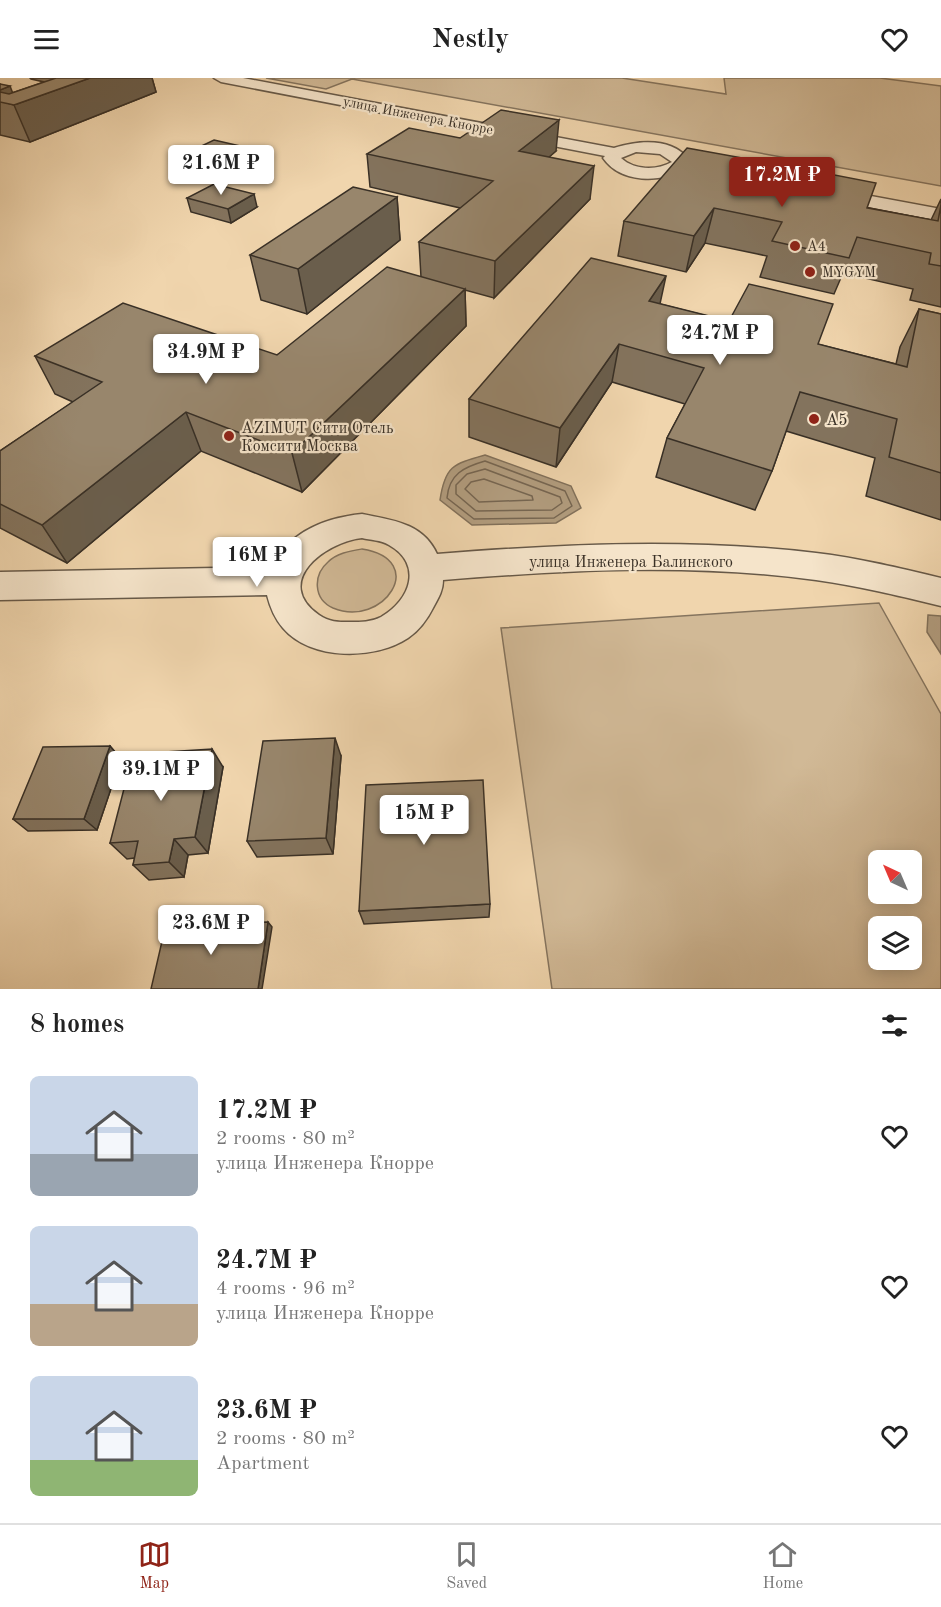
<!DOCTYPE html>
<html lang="en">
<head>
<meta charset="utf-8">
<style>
	:root { --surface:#fff; --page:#f6f6f6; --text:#222; --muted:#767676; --line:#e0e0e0; --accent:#8f2418 }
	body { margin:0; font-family:"Old Standard TT",serif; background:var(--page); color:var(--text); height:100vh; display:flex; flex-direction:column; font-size:22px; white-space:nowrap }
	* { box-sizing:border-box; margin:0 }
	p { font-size:20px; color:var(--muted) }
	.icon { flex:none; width:33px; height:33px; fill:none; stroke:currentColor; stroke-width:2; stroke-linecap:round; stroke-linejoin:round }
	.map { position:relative; height:911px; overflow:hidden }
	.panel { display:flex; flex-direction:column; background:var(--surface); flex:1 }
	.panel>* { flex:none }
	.needle { width:39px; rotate:316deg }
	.controls { position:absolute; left:868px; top:772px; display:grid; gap:12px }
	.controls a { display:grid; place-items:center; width:54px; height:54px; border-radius:9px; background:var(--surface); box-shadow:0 3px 15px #0003; font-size:30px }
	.price { position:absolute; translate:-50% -51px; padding:0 14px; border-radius:6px; background:#fff; color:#222; font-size:20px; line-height:39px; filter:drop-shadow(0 2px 3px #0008) }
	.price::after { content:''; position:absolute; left:50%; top:36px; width:18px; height:14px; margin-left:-9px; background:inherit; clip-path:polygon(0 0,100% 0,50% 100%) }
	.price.on { background:var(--accent); color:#fff }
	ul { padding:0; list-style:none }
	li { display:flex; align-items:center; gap:18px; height:150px; padding:0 30px }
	li span { display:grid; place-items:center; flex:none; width:168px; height:120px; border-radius:9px; color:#555 }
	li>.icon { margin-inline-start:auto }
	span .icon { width:72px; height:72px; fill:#fffc; stroke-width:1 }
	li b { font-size:26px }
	h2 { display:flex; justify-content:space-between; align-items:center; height:72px; padding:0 30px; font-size:26px }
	header { display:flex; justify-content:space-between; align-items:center; height:78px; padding:0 30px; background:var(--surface); font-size:27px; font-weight:600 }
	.dock { display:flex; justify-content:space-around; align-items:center; height:84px; border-top:2px solid var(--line); background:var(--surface); font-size:16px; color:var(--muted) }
	.dock a { display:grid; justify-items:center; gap:3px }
	.dock .on { color:var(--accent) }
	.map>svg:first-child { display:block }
</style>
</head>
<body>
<header><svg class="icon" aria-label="menu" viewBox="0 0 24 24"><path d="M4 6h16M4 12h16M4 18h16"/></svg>Nestly<svg class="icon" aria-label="heart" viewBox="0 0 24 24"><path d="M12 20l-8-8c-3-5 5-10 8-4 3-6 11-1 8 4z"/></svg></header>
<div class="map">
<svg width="941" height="911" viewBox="0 0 941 911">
	<rect width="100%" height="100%" fill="#f0d5ad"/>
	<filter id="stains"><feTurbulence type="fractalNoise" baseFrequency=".00333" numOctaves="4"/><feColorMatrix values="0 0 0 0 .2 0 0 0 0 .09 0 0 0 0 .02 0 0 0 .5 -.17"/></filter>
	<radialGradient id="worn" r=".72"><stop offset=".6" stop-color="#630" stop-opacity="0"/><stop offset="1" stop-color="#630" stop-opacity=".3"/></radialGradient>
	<path fill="#d1b996" stroke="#85745e" stroke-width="1.5" fill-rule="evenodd" d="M266,0h356l104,16 -2,-16h156l61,8v100l-589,-107 -26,10z
		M362,471c68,11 21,80 -29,59 -20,-9 -20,-33 -5,-46 9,-9 22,-11 34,-13z
		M879,525l62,111v275h-389l-51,-361zM879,783h33v33h-33zM879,849h33v33h-33z"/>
	<path fill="#b29d7f" stroke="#82715b" stroke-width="1.5" d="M485,377l86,31 10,22 -25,15 -84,2 -32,-25c5,-34 13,-36 45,-45z
		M928,537l13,1v38l-14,-22z"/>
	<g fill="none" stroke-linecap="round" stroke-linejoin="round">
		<path stroke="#766652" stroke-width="1.5" d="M485,383l80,30 7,15 -18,12 -80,1 -27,-21c2,-24 17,-31 38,-37z
			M485,391l75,28 2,6 -10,7 -76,1 -20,-17v-9l11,-11z
			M484,401l48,17 1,4 -54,2 -14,-13 6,-7z"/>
		<defs>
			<path id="minor" d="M214,0h29l371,70c25,-8 59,-11 76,13l-4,8c-25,14 -65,15 -83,-11l2,-2 -384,-74zM636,74l24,2 12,8c-16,9 -38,8 -51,-4z
				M698,86l243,45v12l-249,-48 -3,-4 3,-4z
				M362,436c30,6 61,9 75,40 126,-10 253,-16 379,-1 42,5 83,15 125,25v28c-41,-10 -82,-20 -125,-26 -123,-17 -249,-10 -373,0 0,10 -4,17 -9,26 -6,12 -14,24 -26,32 -33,22 -97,23 -125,-10 -8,-9 -13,-21 -16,-33l-267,5v-28l272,-5c17,-35 52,-49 90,-53zM362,460c8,2 19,2 27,7 34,19 22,55 -8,72 -10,5 -20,5 -31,5 -12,0 -21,0 -31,-7 -47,-33 6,-73 43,-77z"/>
		</defs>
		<use href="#minor" stroke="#675948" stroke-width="3"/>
		<use href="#minor" fill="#f5e4ca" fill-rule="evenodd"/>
	</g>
	<path fill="#83735d" stroke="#393026" stroke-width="1.5" d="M30,0h122l4,14 -126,50 -30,-7v-51l12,9 32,-11 -13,-3z
		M460,60l96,13 -7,6 41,42 -96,99 -29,-8 1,36 -164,166 -101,-41 -134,112 -67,-35v-77l73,-49 -18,-8 -20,-38 242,-1 144,-78 -2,-35 41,-34 -90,-21 -3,-33z
		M191,73l61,10 -22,11 -35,-9z
		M748,81l-7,24 190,37 10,-21v108l-31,-7 3,-11 -70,-16 -9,21 -74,-17 7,-21 -62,-13 -19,29 -68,-16 6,-35z
		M397,119l3,43 -93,74 -46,-14 -11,-45z
		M187,120l70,9 -26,16 -40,-11z
		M660,226l236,60 4,-17 19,-38 22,5v206l-75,-24 9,-38 -89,-27 -14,40 -17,39 -99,-33 11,-39 18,-34 -73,-22 -56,85 -87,-30v-38z
		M110,668l11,13 -24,71 -69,1 -15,-12z
		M341,678l-8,98 -76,3 -10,-16z
		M223,689l-15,86 -20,2 -4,22 -35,3 -16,-15 2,-7 -8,1 -17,-16z
		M490,826l-1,13 -125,7 -5,-13z"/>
	<path fill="#6a5e4c" stroke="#393026" stroke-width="1.5" d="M90,0h62l4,14 -126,50 -16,-37 -14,-4v-11l10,-4 7,18z
		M559,42l-3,31 -38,33 1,-33z
		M249,70l3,13 -22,11 -3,-13z
		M748,81l-9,33 -7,-10z
		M594,88l-4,33 -96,99 1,-37z
		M254,116l3,13 -26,16 -3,-14z
		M397,119l3,43 -93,74 -9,-45z
		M714,130l-9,35 -19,29 8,-36z
		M666,198l-8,37 -9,-12z
		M465,211l1,37 -164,166 -10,-39z
		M619,266l-7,38 -56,85 4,-39z
		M186,334l15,39 -134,112 -25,-38z
		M335,660l6,18 -8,98 -7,-16z
		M110,668l11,13 -24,71 -13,-11z
		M212,671l11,18 -15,86 -13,-16z
		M174,761l14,16 -4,22 -15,-15z
		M268,844l4,5 -10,62h-4z"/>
	<path fill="#98866c" stroke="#393026" stroke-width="1.5" d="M56,0h34l-76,27 -14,-3v-10l9,2z
		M0,6l10,2 -10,4z
		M501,32l58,10 -40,31 75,15 -99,95 -76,-19 74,-61 -126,-27 42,-26 51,10z
		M214,62l35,8 -22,11 -36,-8z
		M687,70l61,11 -16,23 65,12 12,-24 67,13 -9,25 71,13 3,-16v61l-12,-2 2,-11 -74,-16 -8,21 -77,-17 10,-19 -68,-14 -20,28 -70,-15z
		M214,106l40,10 -26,15 -41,-11z
		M353,109l44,10 -99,72 -48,-14z
		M591,180l75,18 -17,25 80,20 20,-37 84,20 -15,40 89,23 12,-58 22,5v159l-52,-16 8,-38 -97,-27 -28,79 -105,-33 37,-70 -85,-24 -59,84 -91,-29z
		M387,189l78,22 -173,164 -106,-41 -144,113 -42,-21v-53l102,-69 -67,-26 88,-53 154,52z
		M335,660l-9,100 -79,3 16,-100z
		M110,668l-26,73h-71l30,-72z
		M212,671l-17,88 -21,2 -5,23 -36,3 5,-24 -28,2 23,-89z
		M483,702l7,124 -131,7 7,-126z
		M268,844l-10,67h-107l15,-65z"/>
	<g fill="#8f2418" stroke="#f5e4ca" stroke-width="2">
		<circle cx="795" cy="168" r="6"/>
		<circle cx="810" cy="194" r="6"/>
		<circle cx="814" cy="341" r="6"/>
		<circle cx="229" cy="358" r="6"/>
	</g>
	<g text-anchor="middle" stroke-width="4.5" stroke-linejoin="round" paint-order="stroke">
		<g font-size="14" fill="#393026" stroke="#f5e4ca">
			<text transform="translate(418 37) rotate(11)" y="5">улица Инженера Кнорре</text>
		</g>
		<g font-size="14" fill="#393026" stroke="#f5e4ca" text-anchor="start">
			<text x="807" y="173">А4</text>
			<text x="822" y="199">MYGYM</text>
		</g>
		<g font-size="16" fill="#393026" stroke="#f5e4ca" text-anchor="start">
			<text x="826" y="347">А5</text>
			<text x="241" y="355">AZIMUT Сити Отель<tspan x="241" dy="18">Комсити Москва</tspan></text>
		</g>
		<g font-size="16" fill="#393026" stroke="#f5e4ca">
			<text x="631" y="489">улица Инженера Балинского</text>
		</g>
	</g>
	<rect width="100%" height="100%" filter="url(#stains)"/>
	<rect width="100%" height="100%" fill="url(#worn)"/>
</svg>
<div class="controls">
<a><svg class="needle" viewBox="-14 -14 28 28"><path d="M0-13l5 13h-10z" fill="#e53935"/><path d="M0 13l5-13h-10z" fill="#767676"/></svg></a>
<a><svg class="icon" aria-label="layers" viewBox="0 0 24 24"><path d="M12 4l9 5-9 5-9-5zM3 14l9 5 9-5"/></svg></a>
</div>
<b class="price" style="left:221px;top:118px">21.6M ₽</b>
<b class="price on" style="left:782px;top:130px">17.2M ₽</b>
<b class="price" style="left:720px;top:288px">24.7M ₽</b>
<b class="price" style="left:206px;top:307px">34.9M ₽</b>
<b class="price" style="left:257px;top:510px">16M ₽</b>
<b class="price" style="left:161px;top:724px">39.1M ₽</b>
<b class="price" style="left:424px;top:768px">15M ₽</b>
<b class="price" style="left:211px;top:878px">23.6M ₽</b>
</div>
<section class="panel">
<h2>8 homes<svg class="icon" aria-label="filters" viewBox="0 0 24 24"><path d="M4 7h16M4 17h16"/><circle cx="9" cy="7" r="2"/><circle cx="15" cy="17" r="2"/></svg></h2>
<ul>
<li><span style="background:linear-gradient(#c9d6e8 65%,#9aa5b1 0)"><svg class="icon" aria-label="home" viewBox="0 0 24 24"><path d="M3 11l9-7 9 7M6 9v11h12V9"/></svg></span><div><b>17.2M ₽</b><p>2 rooms · 80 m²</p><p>улица Инженера Кнорре</p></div><svg class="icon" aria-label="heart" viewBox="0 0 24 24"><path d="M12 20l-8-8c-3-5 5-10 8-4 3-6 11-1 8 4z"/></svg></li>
<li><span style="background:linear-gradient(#c9d6e8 65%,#b9a48a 0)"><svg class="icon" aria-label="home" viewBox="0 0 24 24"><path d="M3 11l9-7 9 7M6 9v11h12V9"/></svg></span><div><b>24.7M ₽</b><p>4 rooms · 96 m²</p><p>улица Инженера Кнорре</p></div><svg class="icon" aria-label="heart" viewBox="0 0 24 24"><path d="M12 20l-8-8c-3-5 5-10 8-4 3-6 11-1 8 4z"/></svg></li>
<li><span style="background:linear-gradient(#c9d6e8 70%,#8fb573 0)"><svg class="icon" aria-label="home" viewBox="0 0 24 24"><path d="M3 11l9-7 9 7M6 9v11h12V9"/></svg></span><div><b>23.6M ₽</b><p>2 rooms · 80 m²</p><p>Apartment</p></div><svg class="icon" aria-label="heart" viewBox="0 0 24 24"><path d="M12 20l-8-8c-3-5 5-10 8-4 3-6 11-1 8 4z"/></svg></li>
</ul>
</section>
<nav class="dock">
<a class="on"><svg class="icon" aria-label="map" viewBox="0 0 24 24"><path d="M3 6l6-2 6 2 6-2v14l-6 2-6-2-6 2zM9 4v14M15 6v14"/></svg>Map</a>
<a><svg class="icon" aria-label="saved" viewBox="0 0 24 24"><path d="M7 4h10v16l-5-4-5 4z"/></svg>Saved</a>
<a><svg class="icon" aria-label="home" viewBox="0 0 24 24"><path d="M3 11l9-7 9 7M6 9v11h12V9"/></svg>Home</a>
</nav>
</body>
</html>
